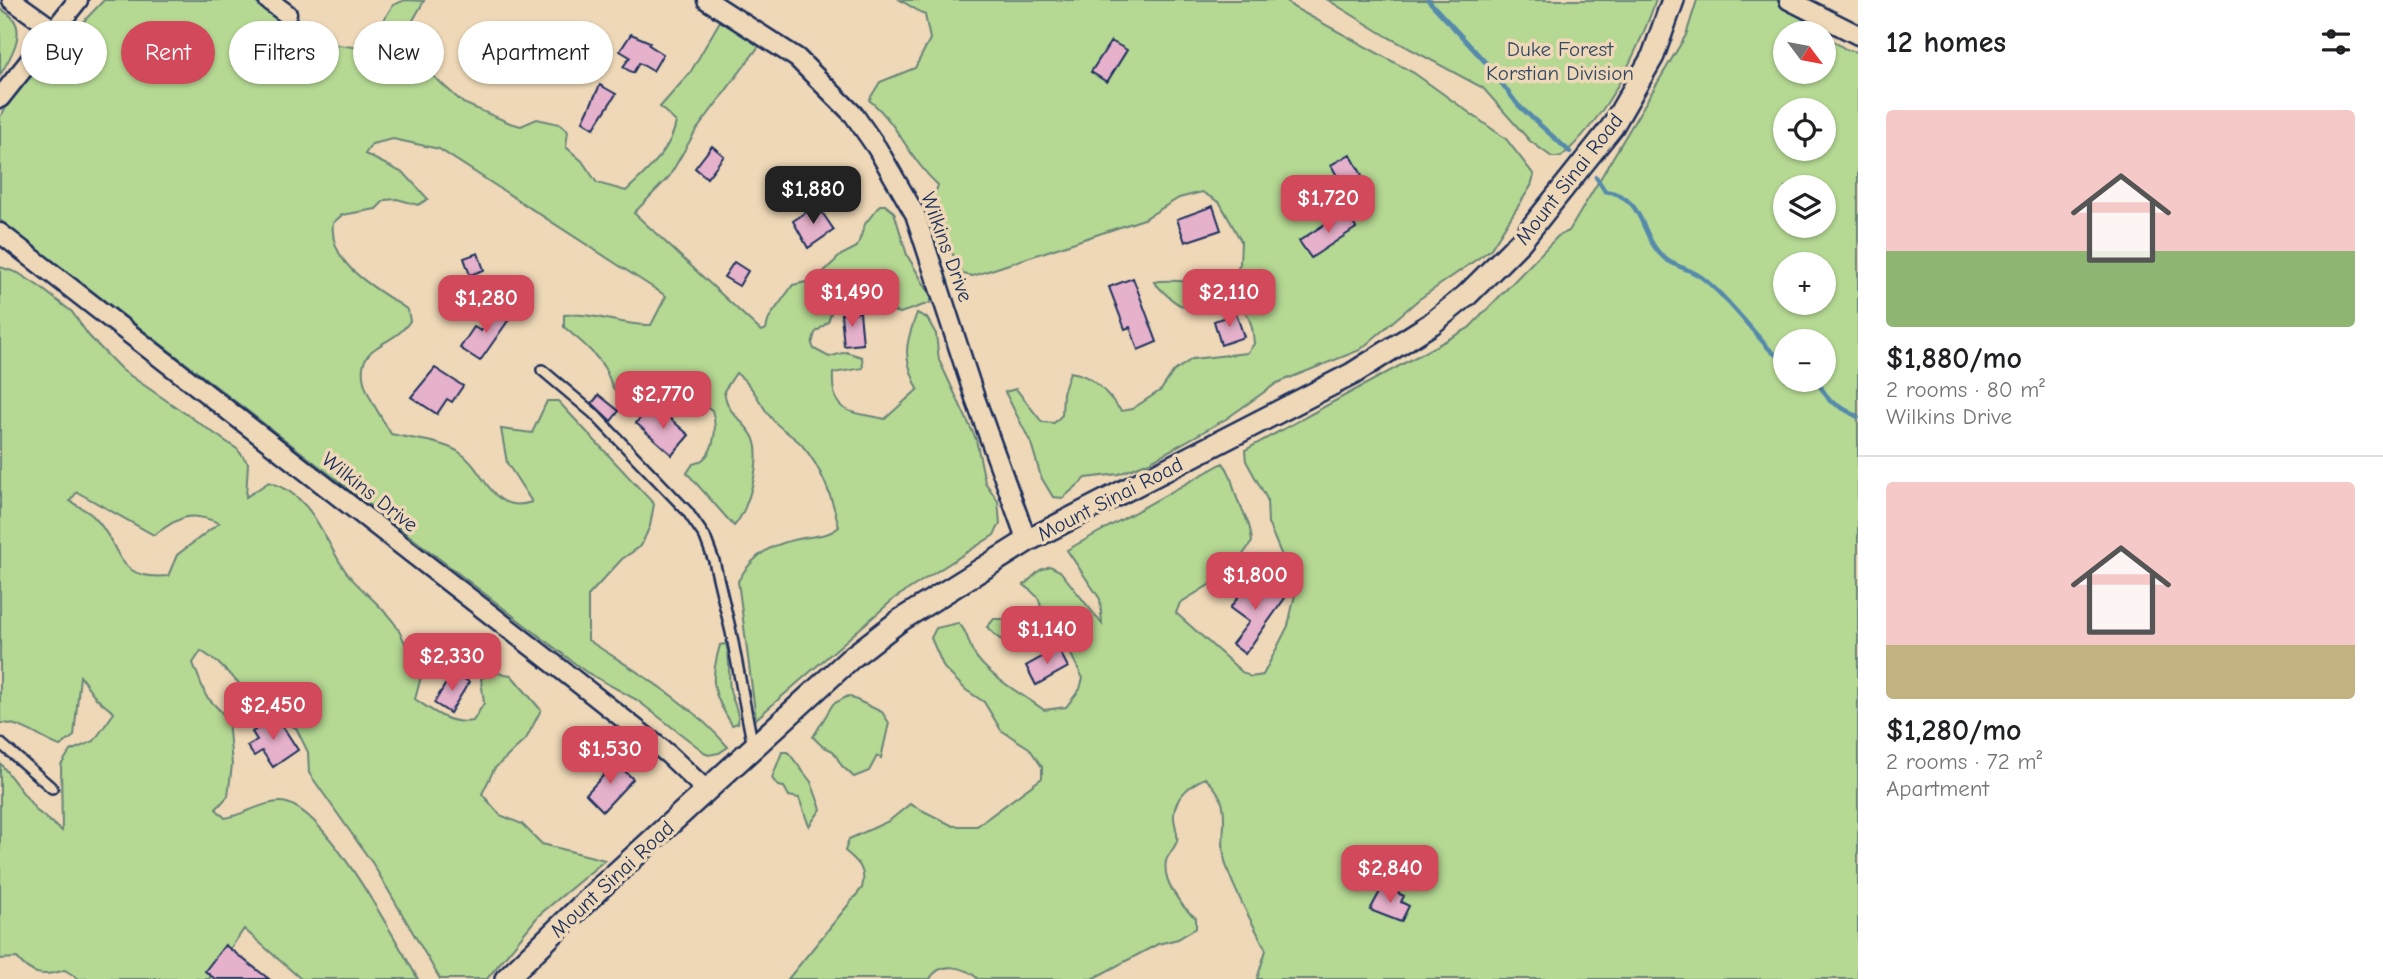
<!DOCTYPE html>
<html lang="en">
<head>
<meta charset="utf-8">
<style>
	:root { --surface:#fff; --page:#f2f2f2; --text:#202124; --muted:#757577; --line:#e0e0e0; --accent:#d1495b }
	body { margin:0; font-family:"Comic Neue",sans-serif; background:var(--page); color:var(--text); height:100vh; display:flex; flex-direction:column; font-size:26px; white-space:nowrap }
	* { box-sizing:border-box; margin:0 }
	p { font-size:23px; color:var(--muted) }
	.icon { flex:none; width:38px; height:38px; fill:none; stroke:currentColor; stroke-width:2; stroke-linecap:round; stroke-linejoin:round }
	.map { position:relative; flex:1; overflow:hidden }
	.drawer { display:flex; flex-direction:column; background:var(--surface); width:525px }
	.drawer>* { flex:none }
	.hud { position:absolute; left:21px; top:21px; width:665px; height:63px; display:flex; gap:14px }
	.needle { width:46px; rotate:122deg }
	.fabs { position:absolute; left:1773px; top:21px; display:grid; gap:14px }
	.fabs a { display:grid; place-items:center; width:63px; height:63px; border-radius:50%; background:var(--surface); box-shadow:0 2px 5px #0004; font-size:35px }
	.price { position:absolute; translate:-50% -60px; padding:0 16px; border-radius:14px; background:var(--accent); color:#fff; font-size:23px; line-height:46px; filter:drop-shadow(0 2px 4px #0008) }
	.price::after { content:''; position:absolute; left:50%; top:42px; width:21px; height:16px; margin-left:-10px; background:inherit; clip-path:polygon(0 0,100% 0,50% 100%) }
	.price.active { background:#222; color:#fff }
	ul { padding:0; list-style:none }
	li { display:grid; align-content:center; gap:14px; height:371px; padding:0 28px }
	li+li { border-top:2px solid var(--line) }
	li span { display:grid; place-items:center; height:217px; border-radius:7px; color:#555 }
	li>.icon { margin-inline-start:auto }
	span .icon { width:126px; height:126px; fill:#fffc; stroke-width:1 }
	li b { font-size:30px }
	h2 { display:flex; justify-content:space-between; align-items:center; height:84px; padding:0 28px; font-size:30px }
	.tag { padding:0 24px; border-radius:32px; background:var(--surface); box-shadow:0 2px 5px #0004; font-size:24px; line-height:63px }
	.tag.active { background:var(--accent); color:#fff }
	main { display:flex; flex:1; min-height:0 }
	.map>svg:first-child { display:block }
</style>
</head>
<body>
<main>
<div class="map">
<svg width="1858" height="979" viewBox="0 0 1858 979">
	<rect width="100%" height="100%" fill="#eed8b7"/>
	<filter id="ink" filterUnits="userSpaceOnUse"><feTurbulence type="fractalNoise" baseFrequency=".0143" numOctaves="2"/><feDisplacementMap in="SourceGraphic" scale="14" xChannelSelector="R" yChannelSelector="G"/><feConvolveMatrix kernelMatrix="1 2 1 2 8 2 1 2 1" color-interpolation-filters="sRGB"/></filter>
	<g filter="url(#ink)">
		<path fill="#b5d893" stroke="#688478" stroke-width="2" fill-rule="evenodd" d="M104,0h148l57,41 51,7 10,-6 23,-37 12,-5 19,1 -29,51 4,10 22,3 42,38 47,20 11,3 16,-7 22,5 9,7 -2,16 16,14 15,22 29,8c20,-19 45,-40 50,-69l-16,-15 30,-34 30,-52 42,21 -67,90 -26,45 -35,36 127,118 5,-2 3,-11 24,-33 22,-5 26,-25 16,-8 8,-23 15,-19h5l9,7 13,43 25,43 -2,5 -30,10 -12,-3 -19,-12 -30,4 -5,3 -6,17 -13,11 -3,11 2,5 15,8 17,-5 16,5 1,11 -30,5c-2,42 16,38 52,46l33,-30c-15,-33 -14,-42 -1,-76l10,5 9,16 3,26 37,79 9,43 13,19 2,23 -6,11 -99,63 -139,121 -18,-138c17,-30 38,-39 71,-44 12,-2 21,-2 30,-10 -7,-30 -17,-59 -38,-83 -9,-9 -21,-15 -29,-25 -13,-16 -18,-33 -36,-46l-12,18c4,26 19,27 29,46 10,20 -4,73 -19,89l-47,-53 6,-9c22,-5 25,-35 19,-54l-40,-22 -21,-7 -18,15 -11,2c-11,-9 -11,-17 -17,-29 -10,-17 -26,-29 -41,-42v-12c30,-3 57,11 87,10l15,-29 -227,-147 -46,-10 -21,5 -7,10 40,20 23,25 -10,6 -21,-6 -12,1 -9,9 -34,6 -9,8c-5,43 45,66 75,87l2,11c-8,13 -21,18 -34,27 -32,21 2,62 15,86 20,5 50,7 68,18 27,17 31,64 73,50l-25,-39 -6,-34 31,4 15,-32h11l96,103 -4,22 -9,20 -19,13 -34,37v44c48,32 102,62 140,107l-9,6 -11,2 -71,-55 -51,-28 -586,-452v-103l17,-26z
			M900,0h386l7,7 121,66 92,66 28,36 -3,11 -41,64 -72,50 -58,50 -83,33 -51,36 -77,43 -30,12 -33,4 -23,20 -10,-1 -12,-20 -10,-34 -26,-51 11,-3 26,33 12,1 8,-8 1,-22 7,-21c24,3 37,21 51,39l11,-2 29,-19 12,-18 19,-13 55,-6 7,-9c-1,-20 -6,-37 -25,-45 -37,15 -47,14 -75,-17 24,-5 48,5 73,1l13,-19 1,-23 -21,-38 -18,-11 -23,6 -35,21 -171,57 -10,-2c-15,-21 -16,-47 -32,-69l7,-20c-30,-27 -39,-61 -69,-85l11,-18 35,-14 15,-29 -5,-24z
			M1328,0h328c-21,59 -50,118 -95,157h-9l-22,-16 -47,-53 -95,-51z
			M1697,0h79l46,33h-37v39h39v-37l23,15 11,2v927h-601l9,-29c-13,-27 -31,-56 -40,-85 -10,-33 12,-59 -21,-87 -14,6 -30,19 -31,36 -1,9 5,19 3,27 -2,7 -9,13 -11,20 -4,20 15,46 30,57v10l-18,11 -20,5 -66,35h-114c-13,-13 -38,-18 -48,0h-142l74,-91c5,-19 -4,-26 -17,-37l4,-12 40,-18 21,-17 43,22h24l65,-48v-11l-13,-19 -28,-18 -17,-28 -18,-12 -22,-22 -13,-30 5,-10 22,-5c10,9 9,17 15,29 14,24 49,42 71,58l22,-3 14,-18 3,-11c-7,-12 -13,-29 -22,-39 -17,-19 -37,11 -57,2 -6,-2 -12,-9 -17,-14l7,-8h46c4,-18 -3,-24 -16,-34l16,-15 10,-4 10,5 42,53 -2,-25 -33,-49 156,-87c11,13 9,28 17,42 7,15 11,21 12,37l-22,30 -50,31 -4,10 66,59 9,5 12,-2 25,-49 10,-45 -13,-18 -17,-40 -1,-24 -21,-38 -1,-11 224,-122 89,-92 11,-5 117,-196zM1785,110h39v39h-39zM1785,187h39v39h-39zM1785,264h39v39h-39zM1785,341h39v39h-39z
			M0,9c32,14 13,45 0,66z
			M0,267l18,6 22,14 32,25 17,24 33,34 115,79 11,14 -2,34 23,-15c47,15 53,57 78,91 14,18 34,31 48,51 10,16 17,36 26,53l-6,22c19,13 35,26 58,22l11,-18 -3,-24 10,-7 20,3 30,35 -15,29 -32,30 -12,25 18,21 22,9 20,20 63,16 -66,55 -52,64h-47l-67,-115 -64,-91 -1,-21 -12,-24 -22,-11 -58,-56 -15,-10 -8,12 13,33 22,23 4,46 -4,31 -12,13 9,9c19,-3 44,-20 62,-15 42,11 108,137 131,176h-117l-57,-50 -35,50h-130l-14,-9c-22,7 -33,6 -48,-12l-17,1v-196l37,48 25,20 -1,-66 9,-14 24,-10 20,-28 -18,-15 -16,-22 -6,60 -14,10c-21,-8 -36,-23 -60,-23zM77,492l77,43c26,-18 35,-25 65,-12l-42,32 -9,21c-56,5 -44,-30 -75,-60 -6,-6 -16,-10 -23,-15z
			M726,644c5,16 2,30 4,46 2,11 10,22 8,33l-6,2c-20,-34 -23,-42 -12,-80z
			M848,696l34,16 7,11 -8,35 -4,-2 -8,15 -15,6 -12,-11 -9,-15 -11,-5 -9,-9 20,-33z
			M782,752h6l23,30 10,27 -12,17 -10,-28 -10,-2 -5,-9 -6,-1 -6,-8z"/>
		<g fill="none" stroke-linecap="round" stroke-linejoin="round">
			<path stroke="#568aab" stroke-width="4.5" d="M1428,0l59,64 31,41 52,47
				M1596,177l9,14c43,6 33,48 62,69 11,8 26,9 38,20 25,20 45,49 67,72l13,8
				M1816,380l14,21 28,16"/>
		</g>
		<path fill="#e6b1cb" stroke="#1b2f5e" stroke-width="2" d="M631,34l19,8 -1,3 14,9 -10,17 -14,-8 -6,10 -10,-6 7,-10 -10,-6z
			M1111,41l16,9 -20,32 -16,-10z
			M600,85l16,9 -22,34 -11,-7z
			M712,146l12,10 -17,22 -12,-10z
			M1350,154l12,21 -19,12 -12,-22z
			M817,205l17,25 -26,18 -15,-27z
			M1213,206l8,24 -36,12 -8,-23z
			M1345,211l11,17 -45,30 -12,-17z
			M478,253l6,17 -14,5 -6,-17z
			M734,262l14,9 -9,15 -15,-9z
			M1133,278l24,64 -19,8 -8,-23 -5,2 -16,-42z
			M498,306l14,9 -32,46 -20,-13 14,-21 7,4z
			M860,312l3,32 -19,2 -3,-32z
			M1236,313l8,24 -23,8 -7,-24z
			M435,368l28,18 -11,16 -5,-3 -10,15 -26,-17z
			M599,395l20,16 -8,10 -19,-18z
			M648,409l14,13 5,-6 22,19 -17,20 -36,-32z
			M1251,580l8,7 4,-6 22,17 -40,56 -13,-10 17,-22 -19,-14z
			M1058,648l10,19 -32,18 -10,-19z
			M453,672l16,10 -19,31 -16,-10z
			M276,716l22,34 -25,17 -11,-16 -8,5 -7,-10 10,-6 -5,-8z
			M616,762l17,17 -30,32 -17,-17z
			M1383,886l21,10 -3,6 8,4 -8,16 -31,-12z
			M225,945l44,34h-54l-10,-8z"/>
		<g fill="none" stroke-linecap="round" stroke-linejoin="round">
			<defs>
				<path id="service" d="M542,370l51,43 94,98 18,26 9,24 17,71 22,115
					M0,743l52,45"/>
				<path id="minor" d="M12,0l42,30
					M268,0l19,14
					M707,0l90,58 57,57 23,33 38,66 60,184 52,143
					M1789,0l69,35
					M0,98l78,-98
					M0,233l558,434 110,87 39,37"/>
				<path id="tertiary" d="M506,979l94,-91 251,-230 48,-37 128,-80 325,-167 79,-50 36,-29 54,-54 91,-114 41,-71 20,-56"/>
			</defs>
			<use href="#service" stroke="#1b2f5e" stroke-width="14"/>
			<use href="#minor" stroke="#1b2f5e" stroke-width="23"/>
			<use href="#tertiary" stroke="#1b2f5e" stroke-width="26"/>
			<use href="#service" stroke="#eed8b7" stroke-width="9"/>
			<use href="#minor" stroke="#eed8b7" stroke-width="18"/>
			<use href="#tertiary" stroke="#eed8b7" stroke-width="21"/>
		</g>
	</g>
	<g text-anchor="middle" stroke-width="7" stroke-linejoin="round" paint-order="stroke">
		<g font-size="21" fill="#324866" stroke="#eed8b7">
			<text x="1560" y="56">Duke Forest<tspan x="1560" dy="24">Korstian Division</tspan></text>
		</g>
		<g font-size="21" fill="#1b2f5e" stroke="#eed8b7">
			<text transform="translate(1569 179) rotate(-52)" y="7">Mount Sinai Road</text>
			<text transform="translate(947 247) rotate(70)" y="7">Wilkins Drive</text>
			<text transform="translate(370 492) rotate(38)" y="7">Wilkins Drive</text>
			<text transform="translate(1110 499) rotate(-27)" y="7">Mount Sinai Road</text>
			<text transform="translate(612 879) rotate(-43)" y="7">Mount Sinai Road</text>
		</g>
	</g>
</svg>
<div class="fabs">
<a><svg class="needle" viewBox="-14 -14 28 28"><path d="M0-13l5 13h-10z" fill="#e53935"/><path d="M0 13l5-13h-10z" fill="#757577"/></svg></a>
<a><svg class="icon" aria-label="locate" viewBox="0 0 24 24"><circle cx="12" cy="12" r="6"/><path d="M12 2v4M12 18v4M2 12h4M18 12h4"/></svg></a>
<a><svg class="icon" aria-label="layers" viewBox="0 0 24 24"><path d="M12 4l9 5-9 5-9-5zM3 14l9 5 9-5"/></svg></a>
<a>+</a>
<a>−</a>
</div>
<b class="price active" style="left:813px;top:226px">$1,880</b>
<b class="price" style="left:1328px;top:235px">$1,720</b>
<b class="price" style="left:852px;top:329px">$1,490</b>
<b class="price" style="left:1229px;top:329px">$2,110</b>
<b class="price" style="left:486px;top:335px">$1,280</b>
<b class="price" style="left:663px;top:431px">$2,770</b>
<b class="price" style="left:1255px;top:612px">$1,800</b>
<b class="price" style="left:1047px;top:666px">$1,140</b>
<b class="price" style="left:452px;top:693px">$2,330</b>
<b class="price" style="left:273px;top:742px">$2,450</b>
<b class="price" style="left:610px;top:786px">$1,530</b>
<b class="price" style="left:1390px;top:905px">$2,840</b>
<div class="hud">
<a class="tag">Buy</a>
<a class="tag active">Rent</a>
<a class="tag">Filters</a>
<a class="tag">New</a>
<a class="tag">Apartment</a>
</div>
</div>
<section class="drawer">
<h2>12 homes<svg class="icon" aria-label="filters" viewBox="0 0 24 24"><path d="M4 7h16M4 17h16"/><circle cx="9" cy="7" r="2"/><circle cx="15" cy="17" r="2"/></svg></h2>
<ul>
<li><span style="background:linear-gradient(#f6c9c9 65%,#8fb573 0)"><svg class="icon" aria-label="home" viewBox="0 0 24 24"><path d="M3 11l9-7 9 7M6 9v11h12V9"/></svg></span><div><b>$1,880/mo</b><p>2 rooms · 80 m²</p><p>Wilkins Drive</p></div></li>
<li><span style="background:linear-gradient(#f6c9c9 75%,#c2b280 0)"><svg class="icon" aria-label="home" viewBox="0 0 24 24"><path d="M3 11l9-7 9 7M6 9v11h12V9"/></svg></span><div><b>$1,280/mo</b><p>2 rooms · 72 m²</p><p>Apartment</p></div></li>
</ul>
</section>
</main>
</body>
</html>
